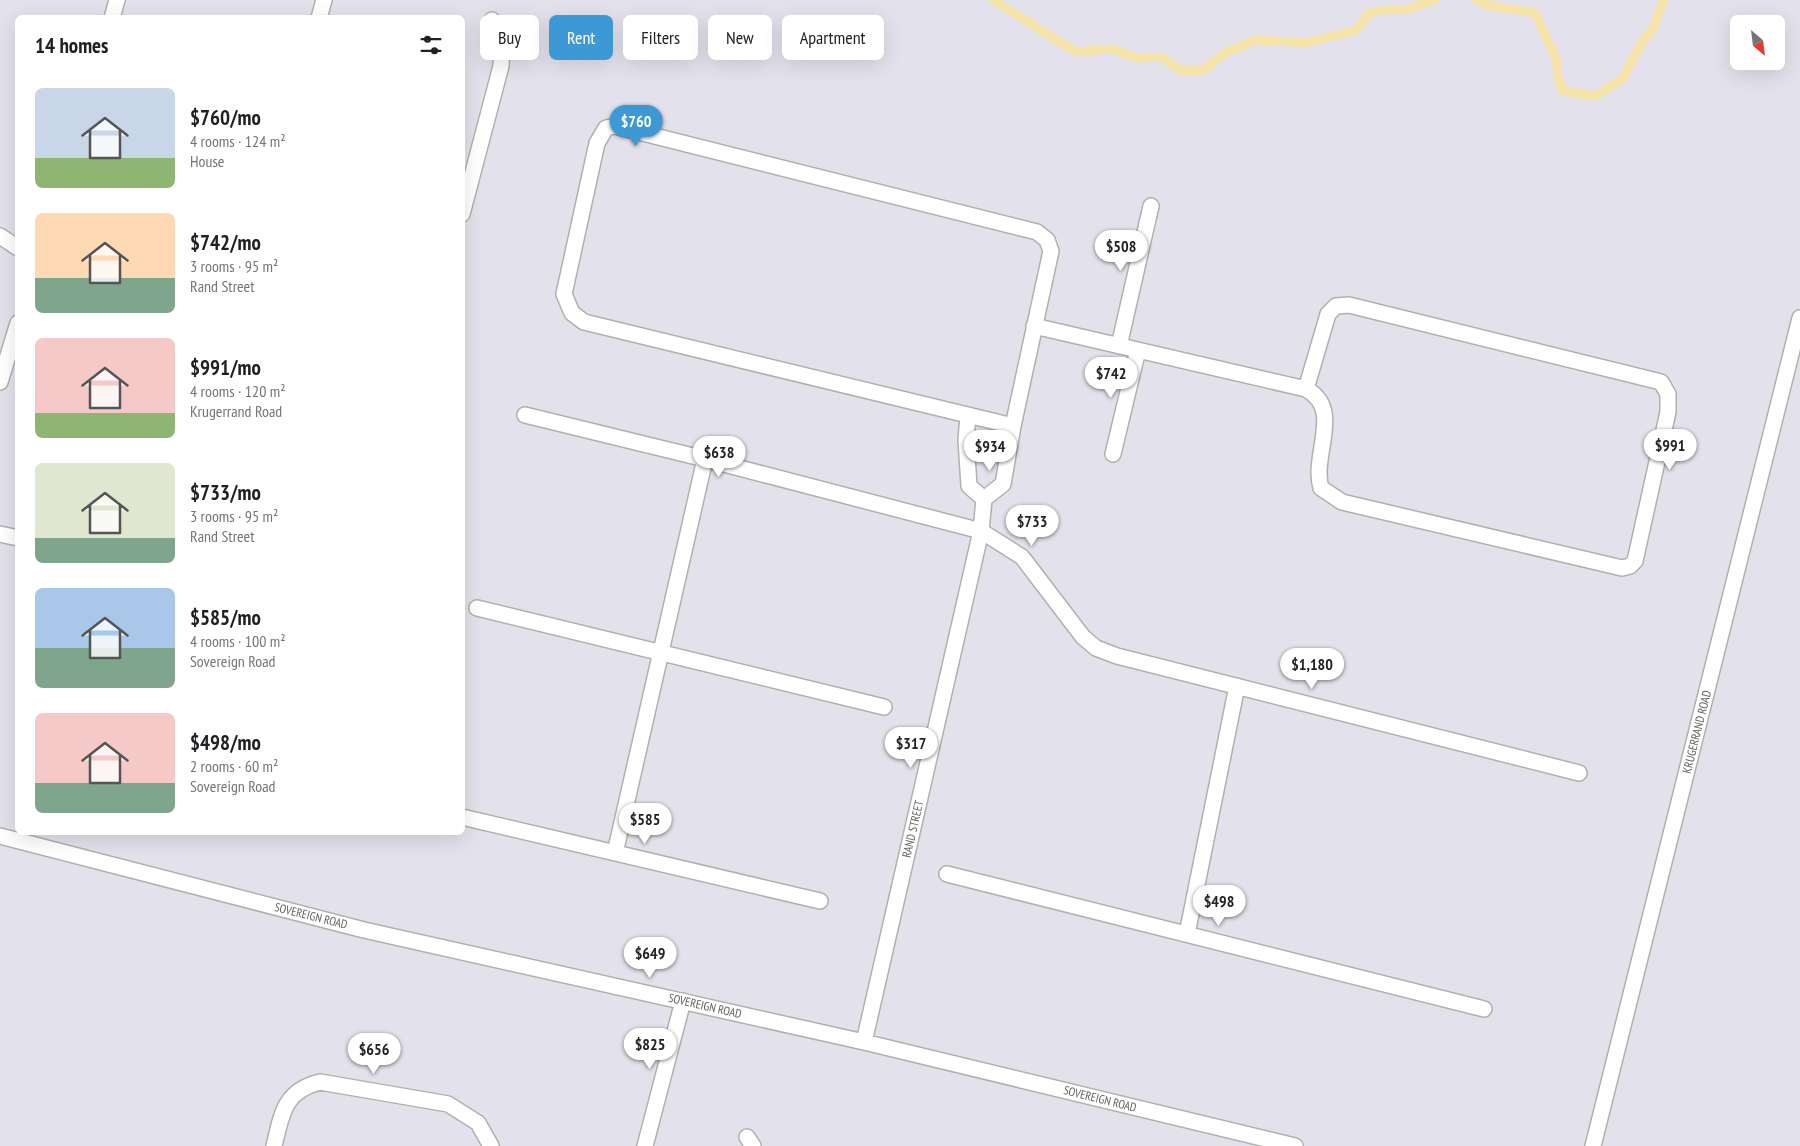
<!DOCTYPE html>
<html lang="en">
<head>
<meta charset="utf-8">
<style>
	:root { --surface:#fff; --page:#f2f2f2; --text:#202124; --muted:#757577; --accent:#3d99d6 }
	body { margin:0; font-family:"PT Sans Narrow",sans-serif; background:var(--page); color:var(--text); height:100vh; display:flex; flex-direction:column; font-size:19px; white-space:nowrap }
	* { box-sizing:border-box; margin:0 }
	p { font-size:16px; color:var(--muted) }
	.icon { flex:none; width:28px; height:28px; fill:none; stroke:currentColor; stroke-width:2; stroke-linecap:round; stroke-linejoin:round }
	.map { position:relative; flex:1; overflow:hidden }
	.sheet { position:absolute; left:15px; top:15px; width:450px; height:820px; display:flex; flex-direction:column; background:var(--surface); border-radius:8px; box-shadow:0 5px 20px #0002 }
	.sheet>* { flex:none }
	.banner { position:absolute; left:480px; top:15px; width:475px; height:45px; display:flex; gap:10px }
	.needle { width:32px; rotate:152deg }
	.tools { position:absolute; left:1730px; top:15px; display:grid; gap:10px }
	.tools a { display:grid; place-items:center; width:55px; height:55px; border-radius:8px; background:var(--surface); box-shadow:0 5px 20px #0002; font-size:25px }
	.price { position:absolute; translate:-50% -42px; padding:0 11px; border-radius:18px; background:#fff; color:#222; font-size:16px; line-height:32px; filter:drop-shadow(0 1px 2px #0008) }
	.price::after { content:''; position:absolute; left:50%; top:30px; width:15px; height:11px; margin-left:-8px; background:inherit; clip-path:polygon(0 0,100% 0,50% 100%) }
	.price.active { background:var(--accent); color:#fff }
	ul { padding:0; list-style:none }
	li { display:flex; align-items:center; gap:15px; height:125px; padding:0 20px }
	li span { display:grid; place-items:center; flex:none; width:140px; height:100px; border-radius:8px; color:#555 }
	li>.icon { margin-inline-start:auto }
	span .icon { width:60px; height:60px; fill:#fffc; stroke-width:1 }
	li b { font-size:21px }
	h2 { display:flex; justify-content:space-between; align-items:center; height:60px; padding:0 20px; font-size:21px }
	.chip { padding:0 18px; border-radius:8px; background:var(--surface); box-shadow:0 5px 20px #0002; font-size:18px; line-height:45px }
	.chip.active { background:var(--accent); color:#fff }
	.map>svg:first-child { display:block }
</style>
</head>
<body>
<div class="map">
<svg width="1800" height="1146" viewBox="0 0 1800 1146">
	<rect width="100%" height="100%" fill="#e3e2ec"/>
	<g fill="none" stroke-linecap="round" stroke-linejoin="round">
		<path stroke="#f6e3a8" stroke-width="9" d="M993,0l83,52 36,-3 25,9 25,-1 19,14 23,-1 19,-16 33,-14 49,3 52,-13 11,-16 13,-4 27,-1 27,-9
			M1476,0c13,8 42,9 59,13l21,46 2,18 5,14 32,5 27,-17 19,-35 12,-16 11,-28"/>
		<defs>
			<path id="minor" d="M112,18l5,-18
				M319,18l5,-18
				M462,214l39,-148 1,-21 -10,-25
				M0,236l18,12
				M1034,326l272,63c38,20 5,66 15,99l21,14 280,66 8,-2 5,-5 33,-149v-18l-7,-12 -312,-77 -13,1 -8,8 -22,75
				M1119,346l32,-140
				M0,382l18,-59
				M525,415l180,44 276,72 41,26 61,80 13,11 21,8 462,117
				M968,416l-2,24 3,46 15,13
				M1113,454l25,-104
				M984,499l19,-15 10,-58 38,-175 -4,-11 -10,-8 -422,-106 -9,2 -9,15 -33,151 8,19 12,9 429,104
				M0,534l18,4
				M477,608l407,99
				M462,817l358,84
				M0,836l364,94 500,112 431,104
				M615,853l90,-394
				M947,874l537,135
				M1187,934l50,-248
				M864,1042l117,-511 3,-32
				M747,1137l6,9
				M274,1146c8,-33 10,-55 46,-64l128,22 30,19 13,23
				M645,1146l38,-145
				M1593,1146l207,-828"/>
		</defs>
		<use href="#minor" stroke="#b1b1ac" stroke-width="18"/>
		<use href="#minor" stroke="#fff" stroke-width="15"/>
	</g>
	<g text-anchor="middle" stroke-width="4.5" stroke-linejoin="round" paint-order="stroke">
		<g font-size="12" fill="#61615b" stroke="#fff">
			<text transform="translate(1697 732) rotate(-76)" y="4">KRUGERRAND ROAD</text>
			<text transform="translate(913 829) rotate(-77)" y="4">RAND STREET</text>
			<text transform="translate(311 916) rotate(14)" y="4">SOVEREIGN ROAD</text>
			<text transform="translate(705 1006) rotate(13)" y="4">SOVEREIGN ROAD</text>
			<text transform="translate(1100 1099) rotate(14)" y="4">SOVEREIGN ROAD</text>
		</g>
	</g>
</svg>
<div class="tools">
<a><svg class="needle" viewBox="-14 -14 28 28"><path d="M0-13l5 13h-10z" fill="#e53935"/><path d="M0 13l5-13h-10z" fill="#757577"/></svg></a>
</div>
<b class="price active" style="left:636px;top:147px">$760</b>
<b class="price" style="left:1121px;top:272px">$508</b>
<b class="price" style="left:1111px;top:399px">$742</b>
<b class="price" style="left:1670px;top:471px">$991</b>
<b class="price" style="left:990px;top:472px">$934</b>
<b class="price" style="left:719px;top:478px">$638</b>
<b class="price" style="left:1032px;top:547px">$733</b>
<b class="price" style="left:1312px;top:690px">$1,180</b>
<b class="price" style="left:911px;top:769px">$317</b>
<b class="price" style="left:645px;top:845px">$585</b>
<b class="price" style="left:1219px;top:927px">$498</b>
<b class="price" style="left:650px;top:979px">$649</b>
<b class="price" style="left:650px;top:1070px">$825</b>
<b class="price" style="left:374px;top:1075px">$656</b>
<div class="banner">
<a class="chip">Buy</a>
<a class="chip active">Rent</a>
<a class="chip">Filters</a>
<a class="chip">New</a>
<a class="chip">Apartment</a>
</div>
<section class="sheet">
<h2>14 homes<svg class="icon" aria-label="filters" viewBox="0 0 24 24"><path d="M4 7h16M4 17h16"/><circle cx="9" cy="7" r="2"/><circle cx="15" cy="17" r="2"/></svg></h2>
<ul>
<li><span style="background:linear-gradient(#c9d6e8 70%,#8fb573 0)"><svg class="icon" aria-label="home" viewBox="0 0 24 24"><path d="M3 11l9-7 9 7M6 9v11h12V9"/></svg></span><div><b>$760/mo</b><p>4 rooms · 124 m²</p><p>House</p></div></li>
<li><span style="background:linear-gradient(#ffd9b3 65%,#7fa58c 0)"><svg class="icon" aria-label="home" viewBox="0 0 24 24"><path d="M3 11l9-7 9 7M6 9v11h12V9"/></svg></span><div><b>$742/mo</b><p>3 rooms · 95 m²</p><p>Rand Street</p></div></li>
<li><span style="background:linear-gradient(#f6c9c9 75%,#8fb573 0)"><svg class="icon" aria-label="home" viewBox="0 0 24 24"><path d="M3 11l9-7 9 7M6 9v11h12V9"/></svg></span><div><b>$991/mo</b><p>4 rooms · 120 m²</p><p>Krugerrand Road</p></div></li>
<li><span style="background:linear-gradient(#dfe7d0 75%,#7fa58c 0)"><svg class="icon" aria-label="home" viewBox="0 0 24 24"><path d="M3 11l9-7 9 7M6 9v11h12V9"/></svg></span><div><b>$733/mo</b><p>3 rooms · 95 m²</p><p>Rand Street</p></div></li>
<li><span style="background:linear-gradient(#a9c7e8 60%,#7fa58c 0)"><svg class="icon" aria-label="home" viewBox="0 0 24 24"><path d="M3 11l9-7 9 7M6 9v11h12V9"/></svg></span><div><b>$585/mo</b><p>4 rooms · 100 m²</p><p>Sovereign Road</p></div></li>
<li><span style="background:linear-gradient(#f6c9c9 70%,#7fa58c 0)"><svg class="icon" aria-label="home" viewBox="0 0 24 24"><path d="M3 11l9-7 9 7M6 9v11h12V9"/></svg></span><div><b>$498/mo</b><p>2 rooms · 60 m²</p><p>Sovereign Road</p></div></li>
</ul>
</section>
</div>
</body>
</html>
